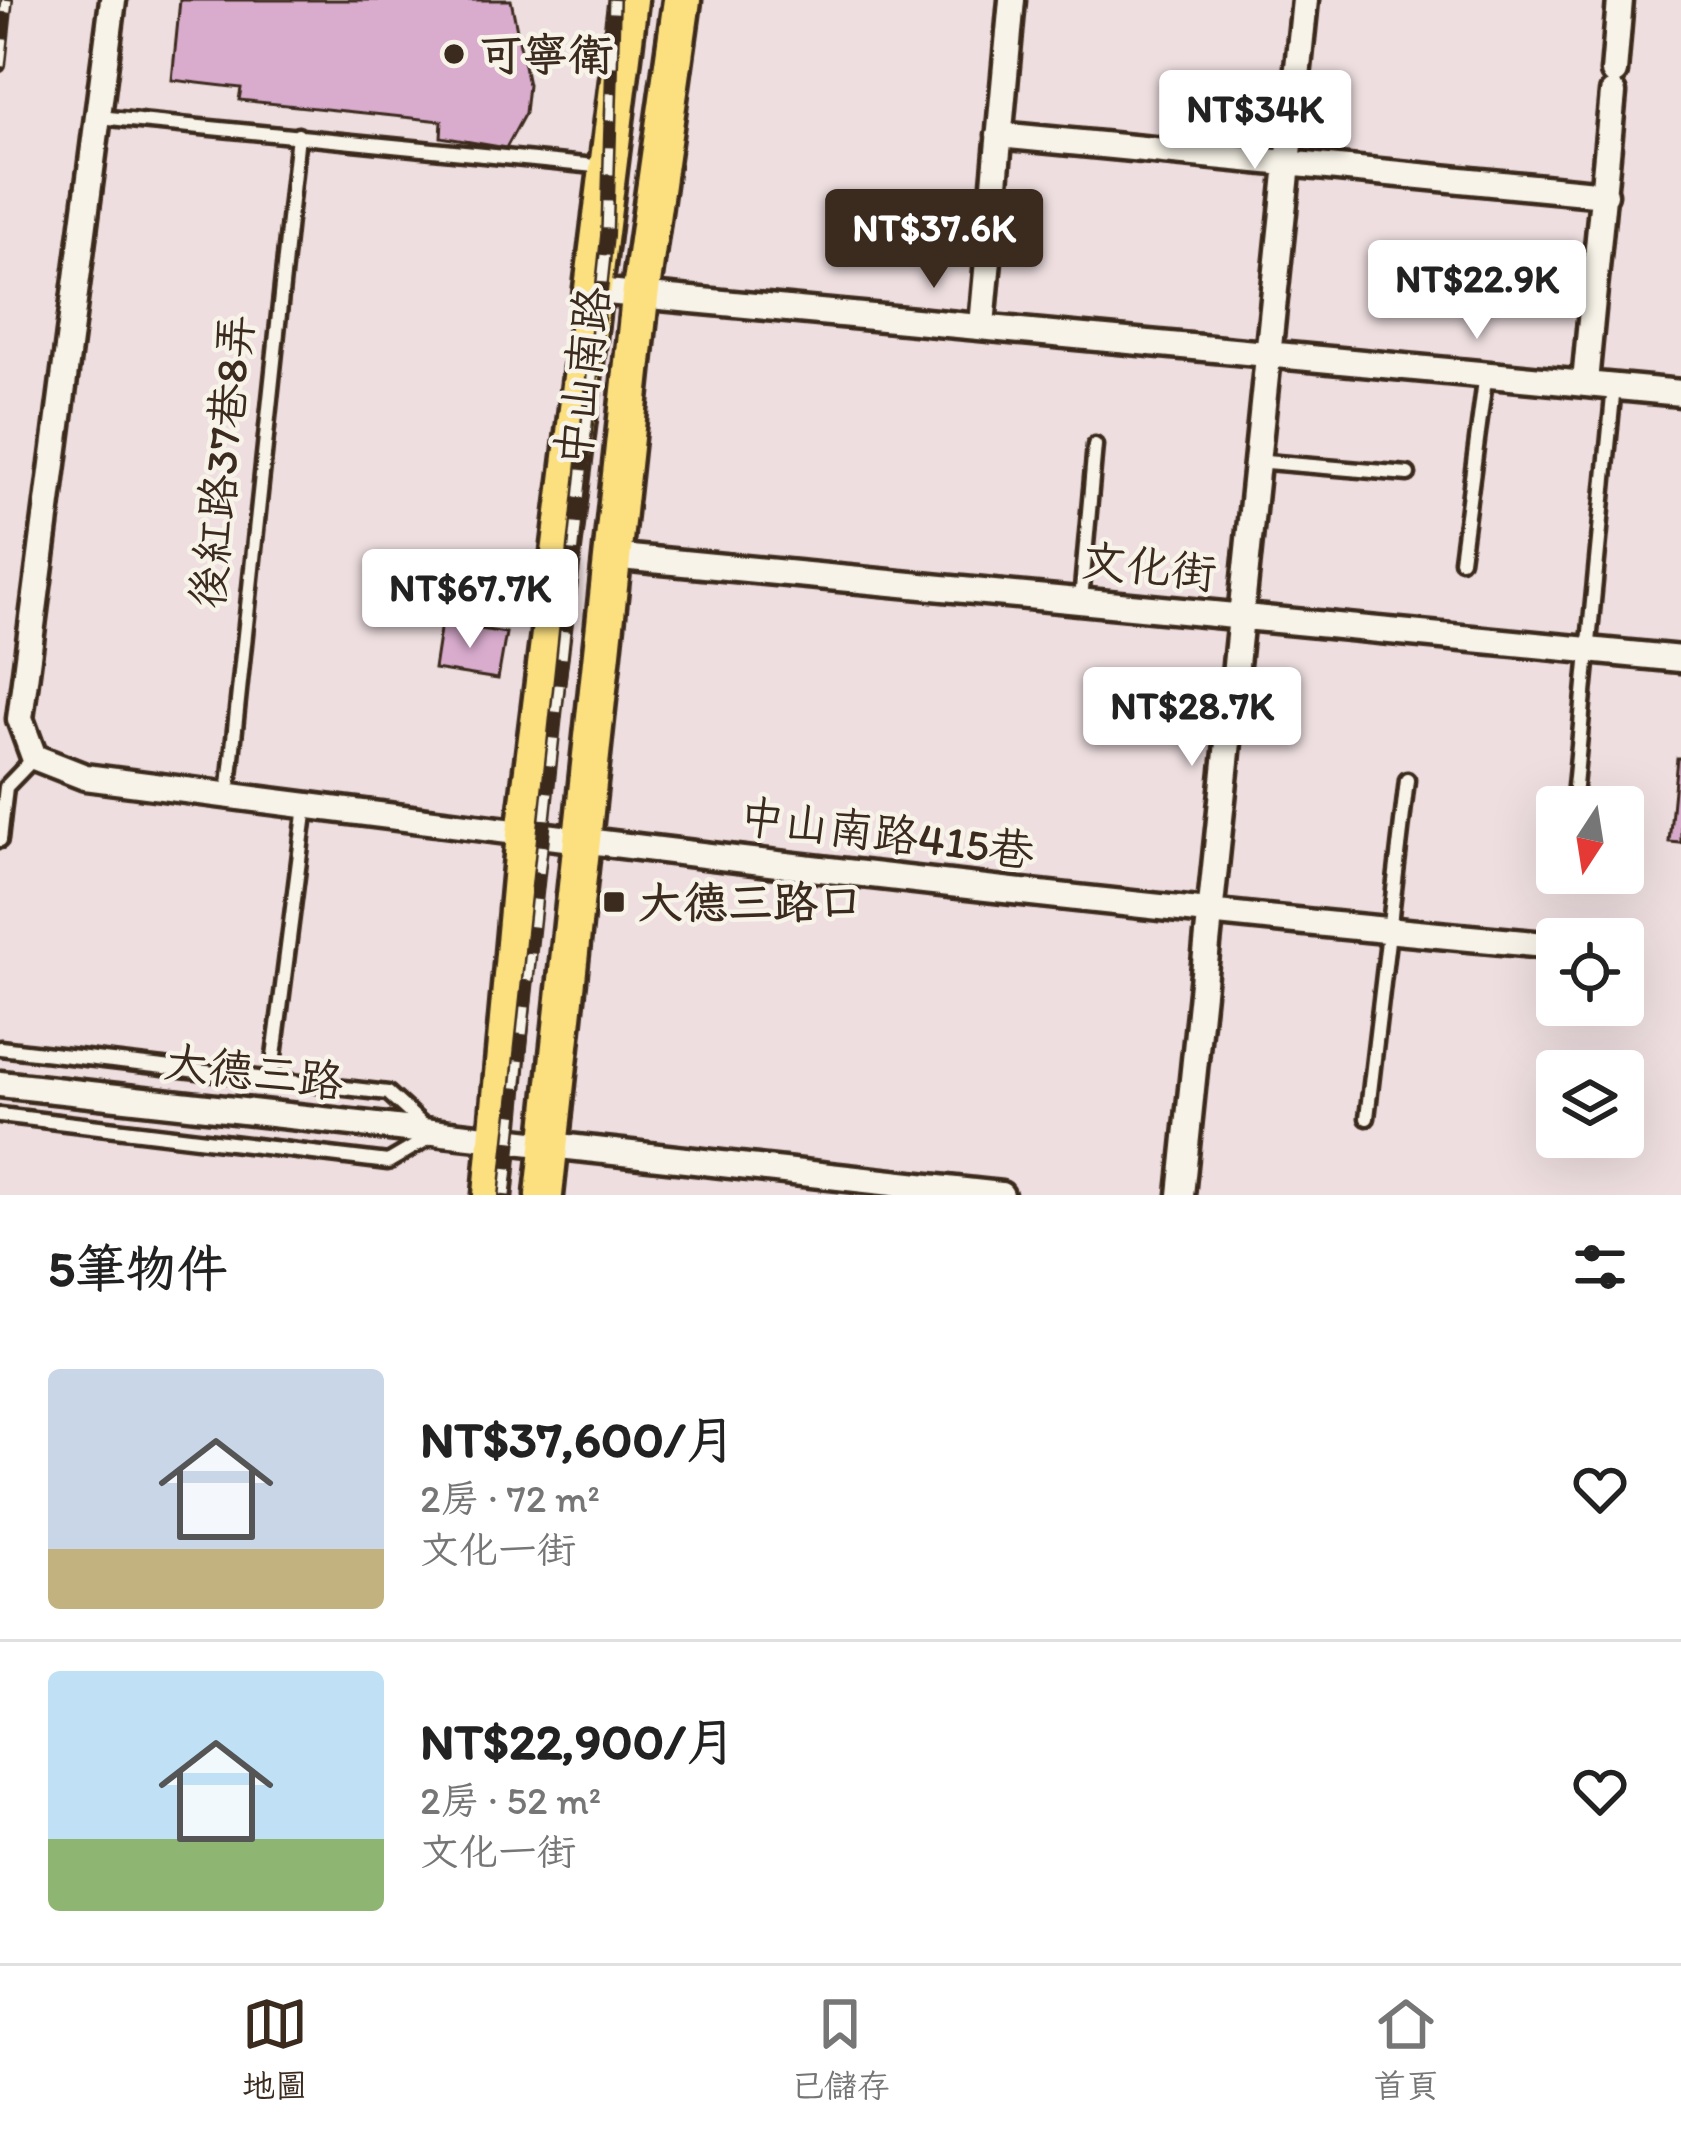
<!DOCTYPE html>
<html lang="zh-TW">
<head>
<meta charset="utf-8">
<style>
	:root { --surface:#fff; --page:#f6f6f6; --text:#222; --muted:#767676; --line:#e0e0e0; --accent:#3b2a1e }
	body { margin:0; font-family:Itim,"LXGW WenKai TC",sans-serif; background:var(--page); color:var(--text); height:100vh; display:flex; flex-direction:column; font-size:45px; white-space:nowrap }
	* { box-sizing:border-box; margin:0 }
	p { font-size:39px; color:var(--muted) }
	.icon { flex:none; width:66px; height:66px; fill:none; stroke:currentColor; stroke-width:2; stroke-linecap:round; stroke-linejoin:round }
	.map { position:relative; height:1195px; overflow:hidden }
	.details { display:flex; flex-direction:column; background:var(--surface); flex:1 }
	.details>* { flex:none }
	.needle { width:78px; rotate:192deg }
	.tools { position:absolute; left:1536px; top:786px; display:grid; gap:24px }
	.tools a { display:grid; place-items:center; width:108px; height:108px; border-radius:12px; background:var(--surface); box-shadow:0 12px 48px #0002; font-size:60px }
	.price { position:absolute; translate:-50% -102px; padding:0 27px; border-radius:12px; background:#fff; color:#222; font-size:39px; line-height:78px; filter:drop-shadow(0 3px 6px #0008) }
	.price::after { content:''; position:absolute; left:50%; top:72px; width:36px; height:27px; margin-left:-18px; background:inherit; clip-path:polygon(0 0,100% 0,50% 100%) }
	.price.on { background:var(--accent); color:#fff }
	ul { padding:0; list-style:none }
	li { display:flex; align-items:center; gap:36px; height:300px; padding:0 48px }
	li+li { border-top:3px solid var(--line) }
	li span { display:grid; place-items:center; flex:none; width:336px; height:240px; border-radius:12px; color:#555 }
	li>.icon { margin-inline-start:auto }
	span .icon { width:144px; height:144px; fill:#fffc; stroke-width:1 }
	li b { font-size:51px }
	h2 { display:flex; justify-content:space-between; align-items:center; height:144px; padding:0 48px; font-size:51px }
	.menu { display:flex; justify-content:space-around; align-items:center; height:168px; border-top:3px solid var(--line); background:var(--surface); font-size:33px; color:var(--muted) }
	.menu a { display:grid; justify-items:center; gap:6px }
	.menu .on { color:var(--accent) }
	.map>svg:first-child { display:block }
</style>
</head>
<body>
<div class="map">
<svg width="1681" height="1195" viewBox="0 0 1681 1195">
	<rect width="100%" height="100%" fill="#eedee0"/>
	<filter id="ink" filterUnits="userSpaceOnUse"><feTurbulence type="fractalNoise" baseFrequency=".00833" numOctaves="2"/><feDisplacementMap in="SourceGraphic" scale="24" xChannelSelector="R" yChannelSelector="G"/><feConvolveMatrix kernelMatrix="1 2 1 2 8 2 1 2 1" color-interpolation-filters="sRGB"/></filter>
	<g filter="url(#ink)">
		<path fill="#d9acce" stroke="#3b2a1e" stroke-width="3" d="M180,0h331l17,85 -3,28 -19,35 -65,-11 1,-16 -203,-21 2,-12 -69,-8z
			M441,623l65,10 -8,46 -64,-10z
			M1677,758h4v85l-12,-1z"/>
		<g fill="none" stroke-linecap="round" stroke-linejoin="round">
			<defs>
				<path id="service" d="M99,117l506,50
					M1255,461l153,13
					M1461,560l25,-187
					M1081,600l14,-155
					M228,795l70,-660
					M1573,807l41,-421
					M0,840l6,-53 28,-29
					M0,1048l388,45 46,42 -46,27 -388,-47
					M271,1080l35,-274
					M1367,1118l40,-338"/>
				<path id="minor" d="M113,0l-93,719 14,38 51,20c490,64 980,125 1472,169
					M1614,72l6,-72
					M999,135l606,59
					M596,291l1085,102
					M982,325l30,-325
					M1585,382l28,-289
					M610,556l1071,103
					M0,1084l1001,111
					M1181,1195l124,-1195"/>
				<path id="primary" d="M492,1195l33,-361 104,-834
					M544,1195l96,-898 42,-297"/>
			</defs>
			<use href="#service" stroke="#3b2a1e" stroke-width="21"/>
			<use href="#minor" stroke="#3b2a1e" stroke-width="33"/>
			<use href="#primary" stroke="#3b2a1e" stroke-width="45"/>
			<use href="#service" stroke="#f7f3e8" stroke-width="12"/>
			<use href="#minor" stroke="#f7f3e8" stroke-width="24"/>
			<use href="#primary" stroke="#fce080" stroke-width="36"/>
			<defs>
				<path id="rail" d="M0,66l7,-66
					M505,1195l102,-959 7,-236"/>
			</defs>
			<use href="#rail" stroke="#3b2a1e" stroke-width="14"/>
			<use href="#rail" stroke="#f7f3e8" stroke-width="9" stroke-dasharray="27" stroke-linecap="butt"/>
		</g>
	</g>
	<g fill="#3b2a1e" stroke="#f7f3e8" stroke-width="4.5">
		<circle cx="454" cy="54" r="12"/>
		<rect x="602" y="890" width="24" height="24" rx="6"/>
	</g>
	<g text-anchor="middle" stroke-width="9" stroke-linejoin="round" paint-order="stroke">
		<g font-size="45" font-weight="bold" fill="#3b2a1e" stroke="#f7f3e8" text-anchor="start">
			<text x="478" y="70">可寧衛</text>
			<text x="638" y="918">大德三路口</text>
		</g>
		<g font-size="45" fill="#3b2a1e" stroke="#f7f3e8">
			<text transform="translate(582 376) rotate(-83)" y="16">中山南路</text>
			<text transform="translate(221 461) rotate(-84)" y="16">後紅路37巷8弄</text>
			<text transform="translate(1149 566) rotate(6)" y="16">文化街</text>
			<text transform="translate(887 833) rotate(7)" y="16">中山南路415巷</text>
			<text transform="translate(254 1071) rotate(7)" y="16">大德三路</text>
		</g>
	</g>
</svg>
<div class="tools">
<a><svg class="needle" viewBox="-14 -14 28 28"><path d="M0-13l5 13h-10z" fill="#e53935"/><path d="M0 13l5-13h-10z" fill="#767676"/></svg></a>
<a><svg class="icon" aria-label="locate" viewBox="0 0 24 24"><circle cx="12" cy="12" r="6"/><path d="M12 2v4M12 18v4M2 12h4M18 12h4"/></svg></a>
<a><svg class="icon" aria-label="layers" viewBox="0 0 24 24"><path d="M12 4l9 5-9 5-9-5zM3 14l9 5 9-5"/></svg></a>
</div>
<b class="price" style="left:1255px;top:172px">NT$34K</b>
<b class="price on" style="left:934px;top:291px">NT$37.6K</b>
<b class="price" style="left:1477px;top:342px">NT$22.9K</b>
<b class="price" style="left:470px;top:651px">NT$67.7K</b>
<b class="price" style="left:1192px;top:769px">NT$28.7K</b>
</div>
<section class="details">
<h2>5筆物件<svg class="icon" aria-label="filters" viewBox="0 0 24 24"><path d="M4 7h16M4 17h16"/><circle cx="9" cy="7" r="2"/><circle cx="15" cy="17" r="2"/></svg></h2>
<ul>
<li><span style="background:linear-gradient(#c9d6e8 75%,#c2b280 0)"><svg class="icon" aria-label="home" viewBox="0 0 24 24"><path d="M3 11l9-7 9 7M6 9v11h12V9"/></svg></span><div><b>NT$37,600/月</b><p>2房 · 72 m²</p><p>文化一街</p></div><svg class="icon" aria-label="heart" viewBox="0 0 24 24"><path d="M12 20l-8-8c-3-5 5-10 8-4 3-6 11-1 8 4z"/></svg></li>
<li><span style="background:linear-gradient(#bfe0f5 70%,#8fb573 0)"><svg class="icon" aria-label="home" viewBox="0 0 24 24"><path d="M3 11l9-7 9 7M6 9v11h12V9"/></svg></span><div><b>NT$22,900/月</b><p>2房 · 52 m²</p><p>文化一街</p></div><svg class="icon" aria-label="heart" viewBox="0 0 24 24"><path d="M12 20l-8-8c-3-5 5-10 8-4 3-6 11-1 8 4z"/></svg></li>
</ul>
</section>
<nav class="menu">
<a class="on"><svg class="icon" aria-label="map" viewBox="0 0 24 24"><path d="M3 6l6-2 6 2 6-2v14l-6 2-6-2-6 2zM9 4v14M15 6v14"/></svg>地圖</a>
<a><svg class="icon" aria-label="saved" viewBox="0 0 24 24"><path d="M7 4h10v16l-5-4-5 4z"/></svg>已儲存</a>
<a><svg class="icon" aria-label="home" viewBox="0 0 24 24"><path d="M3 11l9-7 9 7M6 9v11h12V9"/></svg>首頁</a>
</nav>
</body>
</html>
